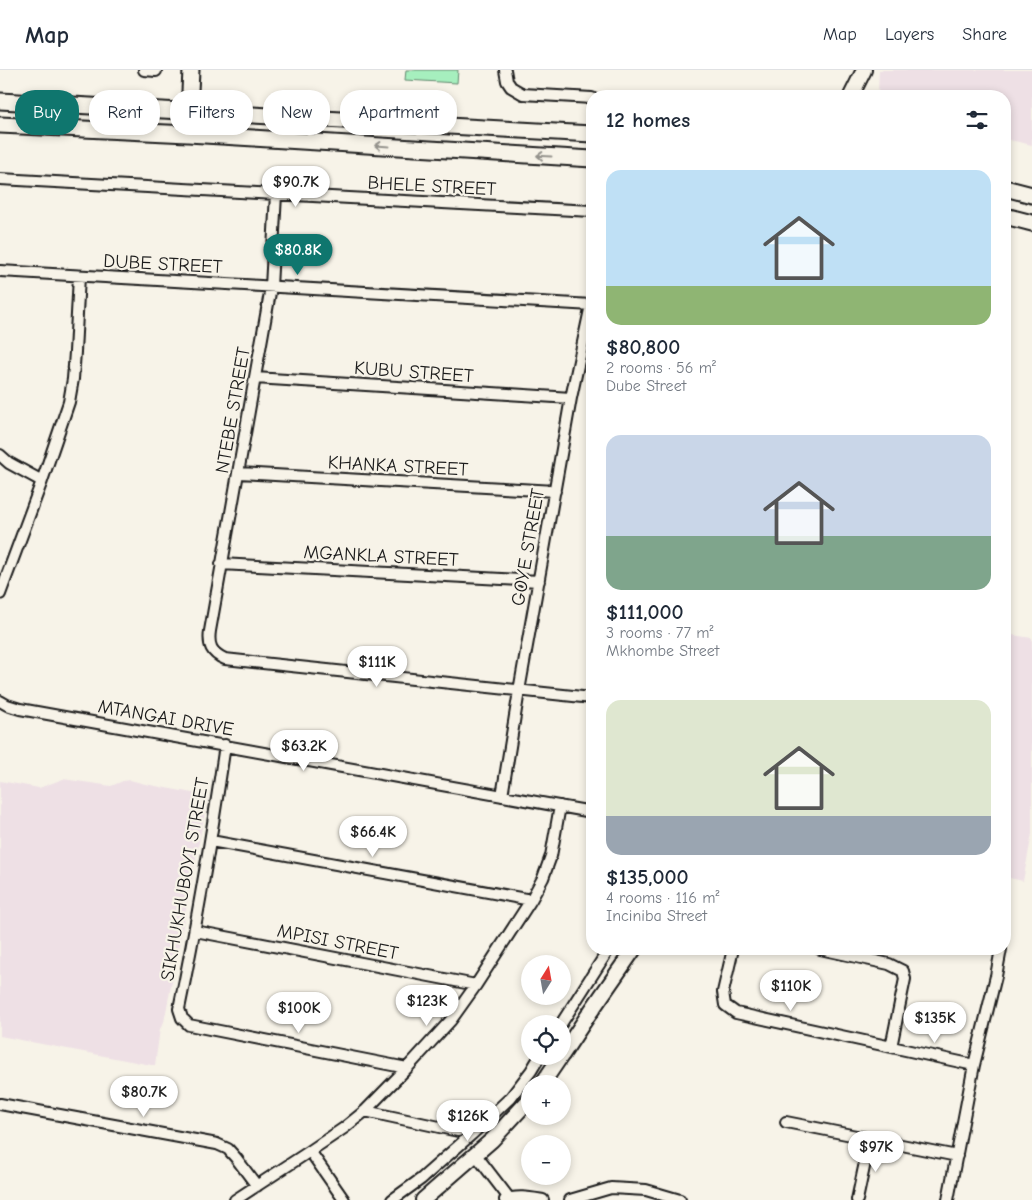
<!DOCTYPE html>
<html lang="en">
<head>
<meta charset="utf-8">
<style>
	:root { --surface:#fff; --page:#f2f2f3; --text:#1f2937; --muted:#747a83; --line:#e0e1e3; --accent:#0f766e }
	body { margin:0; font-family:"Comic Neue",sans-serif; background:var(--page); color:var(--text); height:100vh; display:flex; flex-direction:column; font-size:19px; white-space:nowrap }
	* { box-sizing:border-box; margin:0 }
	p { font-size:16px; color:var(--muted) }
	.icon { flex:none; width:28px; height:28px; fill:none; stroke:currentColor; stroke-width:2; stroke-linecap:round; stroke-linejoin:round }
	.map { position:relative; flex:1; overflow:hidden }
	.sheet { position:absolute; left:586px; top:20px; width:425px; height:865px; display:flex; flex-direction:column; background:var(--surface); border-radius:20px; box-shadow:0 2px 8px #0003 }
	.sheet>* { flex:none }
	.hud { position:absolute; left:15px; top:20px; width:475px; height:45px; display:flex; gap:10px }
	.needle { width:32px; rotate:11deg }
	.fabs { position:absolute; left:521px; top:885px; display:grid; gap:10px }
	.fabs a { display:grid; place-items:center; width:50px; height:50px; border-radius:50%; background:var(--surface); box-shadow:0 2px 8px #0003; font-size:25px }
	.price { position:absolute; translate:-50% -42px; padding:0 11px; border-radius:18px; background:#fff; color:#222; font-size:16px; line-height:32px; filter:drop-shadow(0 1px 2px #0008) }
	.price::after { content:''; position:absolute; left:50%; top:30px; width:15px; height:11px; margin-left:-8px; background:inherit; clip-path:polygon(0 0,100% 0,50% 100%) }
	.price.active { background:var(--accent); color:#fff }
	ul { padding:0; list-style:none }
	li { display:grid; align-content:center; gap:10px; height:265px; padding:0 20px }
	li span { display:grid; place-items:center; height:155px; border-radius:15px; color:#555 }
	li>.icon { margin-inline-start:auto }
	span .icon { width:90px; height:90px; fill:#fffc; stroke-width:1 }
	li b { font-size:21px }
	h2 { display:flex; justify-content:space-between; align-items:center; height:60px; padding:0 20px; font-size:21px }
	.tag { padding:0 18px; border-radius:20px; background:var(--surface); box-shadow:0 2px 8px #0003; font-size:18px; line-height:45px }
	.tag.active { background:var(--accent); color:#fff }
	header { display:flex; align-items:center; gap:30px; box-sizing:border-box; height:70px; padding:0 25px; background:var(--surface); border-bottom:1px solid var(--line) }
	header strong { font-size:24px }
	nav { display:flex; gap:28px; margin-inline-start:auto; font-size:18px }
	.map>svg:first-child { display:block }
</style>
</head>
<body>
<header>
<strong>Map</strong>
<nav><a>Map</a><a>Layers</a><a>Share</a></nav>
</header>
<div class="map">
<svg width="1032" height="1130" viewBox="0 0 1032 1130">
	<rect width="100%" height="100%" fill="#f7f3e8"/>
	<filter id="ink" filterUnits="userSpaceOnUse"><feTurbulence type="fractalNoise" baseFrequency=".02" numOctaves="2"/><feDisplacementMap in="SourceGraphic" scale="10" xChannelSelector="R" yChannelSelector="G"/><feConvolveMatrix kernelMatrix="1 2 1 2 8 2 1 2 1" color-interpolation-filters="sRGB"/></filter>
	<g filter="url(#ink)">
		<path fill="#eee0e5" d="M879,0h153v75l-27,-6v-43h-125l-2,-4z
			M1005,564l27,4v196l-9,47 -18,-4z
			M63,709l48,7 12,-5 7,-1 15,4 63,12 -44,226 -4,7 -5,36h-4l-151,-29v-255l39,7z"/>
		<path fill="#a6efbe" stroke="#61866d" d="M406,0h52l-1,13 -52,-3z"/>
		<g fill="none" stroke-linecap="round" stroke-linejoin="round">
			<defs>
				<path id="minor" d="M144,0l12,1
					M505,0l2,11 4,6 12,7 69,4
					M0,109l592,32
					M276,124l-5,93 -61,344c-2,14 1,22 15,28l367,39
					M0,201l592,34
					M255,308l316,20
					M0,385l9,8 33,18
					M239,403l316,18
					M221,494l318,17
					M0,524l42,-113 27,-79 4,-23 2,-27 4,-76
					M0,631l7,4 13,4 572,103
					M225,675c-13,89 -28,177 -46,264l3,9 7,7 218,43
					M502,726l17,-105 52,-293 20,-93
					M211,771l320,59
					M195,861l281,54
					M733,879l-10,43 2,13 11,8 238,52
					M820,879l69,15 14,7 2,8 -14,68
					M561,954l48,-75
					M0,1034l217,40 11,5 8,9 21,28
					M365,1041l93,20
					M786,1052l171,34
					M310,1081l34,49
					M476,1085l33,43
					M235,1130l75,-49 34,-23 21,-17 42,-43 44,-48 25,-35 55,-85 12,-22 8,-22 9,-50
					M392,1130l29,-21 51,-45 39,-37 20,-26 9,-15
					M505,1130c12,-5 26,-2 38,0
					M570,1130l41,-12 35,2 34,10
					M857,1130l13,-61
					M948,1130l26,-135 22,-89 5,-27"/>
				<path id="tertiary" d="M851,26l13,-26
					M562,985l29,-44 43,-62
					M542,1014l19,-28
					M423,1130l69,-60 38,-41"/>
				<path id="secondary" d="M0,31l592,33
					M0,55l188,9 404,25
					M188,64l3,-64
					M1005,118l27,7
					M1005,146l27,7"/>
			</defs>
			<use href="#minor" stroke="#1c1c1c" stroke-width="14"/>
			<use href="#tertiary" stroke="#1c1c1c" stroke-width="18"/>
			<use href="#secondary" stroke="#1c1c1c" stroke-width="19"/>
			<use href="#minor" stroke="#f7f3e8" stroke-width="10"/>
			<use href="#tertiary" stroke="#f7f3e8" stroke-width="14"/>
			<use href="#secondary" stroke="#f7f3e8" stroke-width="15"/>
		</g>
		<defs><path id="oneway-shaft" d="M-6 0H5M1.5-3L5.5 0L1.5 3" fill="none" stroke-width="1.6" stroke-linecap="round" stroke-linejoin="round" transform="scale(1.25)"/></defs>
		<g stroke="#94928c">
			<use href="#oneway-shaft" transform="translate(382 76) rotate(-176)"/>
			<use href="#oneway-shaft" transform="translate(544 86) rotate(-177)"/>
		</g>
	</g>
	<g text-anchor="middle" stroke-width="4.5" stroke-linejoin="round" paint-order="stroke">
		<g font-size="19" fill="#1c1c1c" stroke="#f7f3e8">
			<text transform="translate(432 115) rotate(3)" y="7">BHELE STREET</text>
			<text transform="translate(163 193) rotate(3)" y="7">DUBE STREET</text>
			<text transform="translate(414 301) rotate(4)" y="7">KUBU STREET</text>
			<text transform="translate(232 340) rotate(-80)" y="7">NTEBE STREET</text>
			<text transform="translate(398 395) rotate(3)" y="7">KHANKA STREET</text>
			<text transform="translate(527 477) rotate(-80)" y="7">GOYE STREET</text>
			<text transform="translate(381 485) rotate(3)" y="7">MGANKLA STREET</text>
			<text transform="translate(166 647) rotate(10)" y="7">MTANGAI DRIVE</text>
			<text transform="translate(184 809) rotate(-80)" y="7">SIKHUKHUBOYI STREET</text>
			<text transform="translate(338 871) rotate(11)" y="7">MPISI STREET</text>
		</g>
	</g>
</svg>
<div class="fabs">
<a><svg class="needle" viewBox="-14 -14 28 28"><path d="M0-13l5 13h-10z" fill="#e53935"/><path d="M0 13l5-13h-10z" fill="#747a83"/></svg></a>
<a><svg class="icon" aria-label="locate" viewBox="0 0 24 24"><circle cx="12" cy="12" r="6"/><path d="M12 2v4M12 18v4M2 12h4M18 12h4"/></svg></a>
<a>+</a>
<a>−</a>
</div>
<b class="price" style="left:296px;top:138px">$90.7K</b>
<b class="price active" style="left:298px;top:206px">$80.8K</b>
<b class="price" style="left:377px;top:618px">$111K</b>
<b class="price" style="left:304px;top:702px">$63.2K</b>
<b class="price" style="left:373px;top:788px">$66.4K</b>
<b class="price" style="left:791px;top:942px">$110K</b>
<b class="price" style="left:427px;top:957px">$123K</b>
<b class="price" style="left:299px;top:964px">$100K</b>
<b class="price" style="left:935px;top:974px">$135K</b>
<b class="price" style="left:144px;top:1048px">$80.7K</b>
<b class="price" style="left:468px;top:1072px">$126K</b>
<b class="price" style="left:876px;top:1103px">$97K</b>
<div class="hud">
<a class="tag active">Buy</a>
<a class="tag">Rent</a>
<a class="tag">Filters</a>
<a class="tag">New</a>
<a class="tag">Apartment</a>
</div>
<section class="sheet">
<h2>12 homes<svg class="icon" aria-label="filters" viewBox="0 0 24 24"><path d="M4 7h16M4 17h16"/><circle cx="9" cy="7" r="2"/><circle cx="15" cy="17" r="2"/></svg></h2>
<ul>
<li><span style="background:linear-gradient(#bfe0f5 75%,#8fb573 0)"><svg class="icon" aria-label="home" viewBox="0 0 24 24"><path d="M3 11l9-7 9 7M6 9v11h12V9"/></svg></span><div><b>$80,800</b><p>2 rooms · 56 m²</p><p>Dube Street</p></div></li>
<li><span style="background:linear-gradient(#c9d6e8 65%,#7fa58c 0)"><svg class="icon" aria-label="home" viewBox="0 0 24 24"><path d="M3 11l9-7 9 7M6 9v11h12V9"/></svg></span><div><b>$111,000</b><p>3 rooms · 77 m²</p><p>Mkhombe Street</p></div></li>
<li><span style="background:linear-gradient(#dfe7d0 75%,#9aa5b1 0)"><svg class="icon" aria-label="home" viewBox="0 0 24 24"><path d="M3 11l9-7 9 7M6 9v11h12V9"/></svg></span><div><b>$135,000</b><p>4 rooms · 116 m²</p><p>Inciniba Street</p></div></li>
</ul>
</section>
</div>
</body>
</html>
